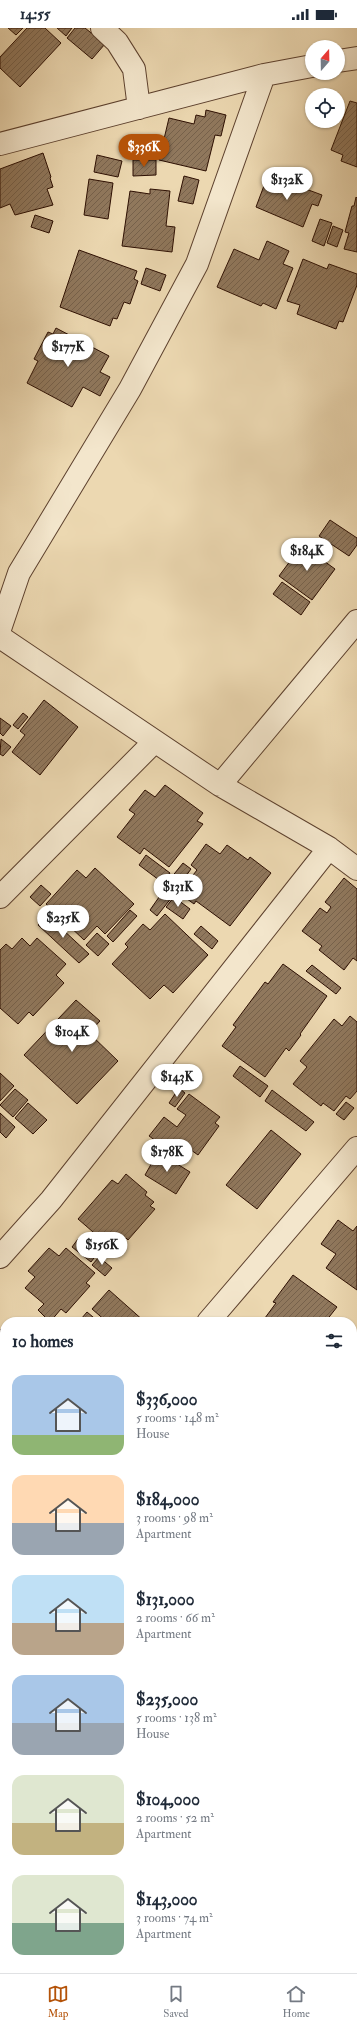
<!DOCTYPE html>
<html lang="en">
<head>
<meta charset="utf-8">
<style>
	:root { --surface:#fff; --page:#f2f2f3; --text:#1f2937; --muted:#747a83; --line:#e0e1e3; --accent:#b45309 }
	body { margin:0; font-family:"IM FELL Double Pica",serif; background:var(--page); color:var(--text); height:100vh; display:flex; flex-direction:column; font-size:15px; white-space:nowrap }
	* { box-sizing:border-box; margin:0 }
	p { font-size:13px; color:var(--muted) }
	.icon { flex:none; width:22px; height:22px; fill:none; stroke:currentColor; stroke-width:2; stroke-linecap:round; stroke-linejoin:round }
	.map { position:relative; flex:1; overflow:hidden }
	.panel { position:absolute; left:0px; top:1289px; width:357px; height:656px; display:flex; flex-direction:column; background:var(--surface); border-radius:16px 16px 0 0; box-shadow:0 1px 3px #0004 }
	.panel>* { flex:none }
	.needle { width:26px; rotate:20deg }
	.controls { position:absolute; left:305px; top:12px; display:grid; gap:8px }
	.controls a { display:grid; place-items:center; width:40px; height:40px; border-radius:50%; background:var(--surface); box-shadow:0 1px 3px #0004; font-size:20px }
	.price { position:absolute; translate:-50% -34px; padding:0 9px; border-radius:14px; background:#fff; color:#222; font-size:13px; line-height:26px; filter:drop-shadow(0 1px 2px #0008) }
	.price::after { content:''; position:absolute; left:50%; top:24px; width:12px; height:9px; margin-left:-6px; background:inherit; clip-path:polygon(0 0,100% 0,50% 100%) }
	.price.current { background:var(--accent); color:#fff }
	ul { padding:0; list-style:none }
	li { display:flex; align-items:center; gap:12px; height:100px; padding:0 12px }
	li span { display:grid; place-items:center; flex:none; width:112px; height:80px; border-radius:12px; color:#555 }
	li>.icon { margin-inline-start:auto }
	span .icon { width:48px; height:48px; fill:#fffc; stroke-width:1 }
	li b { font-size:17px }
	h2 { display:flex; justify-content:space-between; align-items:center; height:48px; padding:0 12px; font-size:17px }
	.status { display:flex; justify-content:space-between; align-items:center; height:28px; padding:0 20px; background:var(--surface); direction:ltr }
	.status svg { height:11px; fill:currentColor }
	.dock { display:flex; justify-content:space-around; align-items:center; height:56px; border-top:1px solid var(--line); background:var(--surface); font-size:11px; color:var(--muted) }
	.dock a { display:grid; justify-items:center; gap:2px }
	.dock .current { color:var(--accent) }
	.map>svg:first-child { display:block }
</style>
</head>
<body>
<div class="status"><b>14:55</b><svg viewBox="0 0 49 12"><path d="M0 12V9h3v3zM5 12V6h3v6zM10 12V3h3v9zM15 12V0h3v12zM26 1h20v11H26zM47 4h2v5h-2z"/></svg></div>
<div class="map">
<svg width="357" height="1945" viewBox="0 0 357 1945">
	<defs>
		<pattern id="building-hatch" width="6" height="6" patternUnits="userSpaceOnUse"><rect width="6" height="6" fill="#90785d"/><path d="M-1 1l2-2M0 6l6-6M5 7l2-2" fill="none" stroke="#76614b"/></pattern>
	</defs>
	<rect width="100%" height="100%" fill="#ecd8b1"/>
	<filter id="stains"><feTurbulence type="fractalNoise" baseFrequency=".005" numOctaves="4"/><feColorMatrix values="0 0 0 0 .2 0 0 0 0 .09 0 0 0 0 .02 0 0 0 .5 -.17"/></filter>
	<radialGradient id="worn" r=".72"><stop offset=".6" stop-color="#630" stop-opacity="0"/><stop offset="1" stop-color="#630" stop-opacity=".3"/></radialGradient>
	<path fill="url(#building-hatch)" stroke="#2d0f02" d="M8,0h15l-7,7z
		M27,0h18l16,15 -41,44 -20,-19v-11z
		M57,0h15l-6,8z
		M75,0h10l20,16 -13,15 -25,-21z
		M350,73l7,2v64l-16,-6 2,-6 -12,-5z
		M206,82l20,5 -5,21 -6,-1 -9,36 -47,-11 10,-42 25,6 2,-9 9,2z
		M43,125l8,24 -1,1 3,9 -6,2 6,16 -38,10 -5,-11 -10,4v-39z
		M97,127l25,6 -4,16 -24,-5z
		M133,132h23v15l-23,1z
		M268,147l54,20 -4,11 -6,-2 -9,23 -47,-20z
		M184,148l15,4 -6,24 -15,-3z
		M89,151l24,4 -5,36 -24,-4z
		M150,161l20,2 -4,35 9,1 -3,25 -50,-6 8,-55 20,3z
		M356,169l1,1v54l-13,-3 5,-16 -4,-1 7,-26h2z
		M35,187l18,6 -4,12 -18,-6z
		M320,191l12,4 -8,23 -12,-5z
		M333,198l10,4 -6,17 -10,-4z
		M267,213l22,10 -6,13 10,4 -17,41 -13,-6 -2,3 -44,-19 17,-38 25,11z
		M79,222l58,21 -3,8 4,2 -8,23 -6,-2 -7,17 -4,-1 -3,8 -50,-19z
		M303,231l24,10 2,-5 28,10v11l-14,37 -4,-1 -3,8 -39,-15 3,-9 -13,-4z
		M146,240l20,7 -6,16 -19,-7z
		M56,300l53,28 -9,16 10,5 -10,19 -17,-9 -11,20 -45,-24 11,-22 -4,-2 14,-27 5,2z
		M330,492l27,18v7l-8,11 -30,-20z
		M302,517l33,24 -23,31 -33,-24z
		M282,554l28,20 -9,13 -28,-21z
		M44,672l34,27 -38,48 -28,-23 13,-17 -5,-4z
		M23,685l5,4 -10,12 -5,-4z
		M0,690l11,8 -8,10 -3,-3z
		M1,711l10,8 -8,9 -3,-2z
		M165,757l38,28 -6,8 6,3 -34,43 -25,-19 -4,6 -23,-17 18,-23 -6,-4 16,-20 10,7z
		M206,816l14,10 7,-9 21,15 2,-3 21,16 -41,53 -34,-25 -2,3 -15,-11 18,-23 -6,-5z
		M146,827l24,18 -7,10 -24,-18z
		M183,835l8,6 -16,22 -9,-7z
		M95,840l39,36 -29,30 -8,-8 -13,14 -38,-36 31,-34 9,8z
		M344,850l13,11v72l-4,-3 -9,12 -25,-20 3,-4 -20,-15 18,-23 7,5 4,-6 -6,-5z
		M41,857l10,9 -11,12 -10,-9z
		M164,862l8,7 -15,19 -7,-6z
		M174,869l16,12 -7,10 -17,-12z
		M130,882l7,6 -24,26 -6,-6z
		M165,886l43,41 -35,38 -9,-8 -14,14 -38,-35 16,-17 -3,-3 18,-20 7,6z
		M47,887l42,39 -10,9 -41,-38z
		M201,898l17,15 -6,8 -18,-15z
		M97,905l12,11 -11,12 -12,-11z
		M22,910l8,8 7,-8 29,26 -10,11 8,8 -31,33 -4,-4 -11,12 -18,-16v-58l6,-6 6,5z
		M283,936l44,32 -27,38 1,1 -12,16 -3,-3 -21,29 -43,-31 14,-19 -3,-2 32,-43 3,2z
		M312,937l29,23 -5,6 -30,-23z
		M76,972l24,21 -11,12 29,28 -41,43 -53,-49z
		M350,988l7,6v69l-7,8 -4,-3 -12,15 -11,-8 -2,3 -28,-22 14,-17 -7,-6 34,-42 8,7z
		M240,1038l28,20 -8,11 -27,-21z
		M0,1045l14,13 -14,15z
		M179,1060l6,5 -10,14 -6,-4z
		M15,1061l13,11 -15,17 -13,-12z
		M272,1062l42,32 -8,9 -41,-30z
		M189,1066l31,23 -5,6 4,3 -21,29 -7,-5 -8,10 -34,-24 15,-19 13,10 9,-12 -9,-6z
		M346,1074l8,6 -10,12 -8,-6z
		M28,1075l19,17 -14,14 -18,-16z
		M0,1085l15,14 -9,11 -6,-6z
		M271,1102l30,24 -44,55 -31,-24z
		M158,1124l32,20 -14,22 -31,-19z
		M126,1146l21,18 -2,3 9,7 -4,4 5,3 -27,31 -2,-2 -11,13 -37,-32 34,-39 6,4z
		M338,1192l15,11 4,-5v64l-31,-22 10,-14 -15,-10z
		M78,1211l19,15 -6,8 -19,-15z
		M49,1220l10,8 7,-8 29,25 -9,10 4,3 -24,27 -5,-4 -11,13 -12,-12 6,-6 -19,-16 10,-11 -7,-6z
		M99,1229l13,11 -7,8 -13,-11z
		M293,1247l44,32 -11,14 2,1h-66l14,-19 -3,-1z
		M109,1262l36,32h-38l-15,-13z
		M87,1284l12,10h-14l-4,-3z
		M0,1301l5,4v43l-5,6z
		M357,1312v75l-5,-3v-65z
		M0,1415l5,4v63l-4,-2 -1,1z
		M0,1512l5,3v25l-5,-4z
		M0,1546l5,4v28l-5,6z
		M0,1653l5,2v8l-5,13z"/>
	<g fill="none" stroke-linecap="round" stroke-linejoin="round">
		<defs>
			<path id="street" d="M102,0l15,14 17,27 5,39
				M338,33l19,-3
				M0,116l264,-69 48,-9
				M0,601l19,-56 111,-184 67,-125 67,-189
				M0,609l220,148 109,63 28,21
				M220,757l137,-164
				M0,869l154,-155
				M0,1229l51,-57 278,-352
				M208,1294l149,-174
				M352,1526l5,-13
				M0,1712l5,1
				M352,1735h5"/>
		</defs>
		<use href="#street" stroke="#5d412e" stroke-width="24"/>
		<use href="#street" stroke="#f3e6cc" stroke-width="22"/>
	</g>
	<rect width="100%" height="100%" filter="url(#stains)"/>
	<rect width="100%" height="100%" fill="url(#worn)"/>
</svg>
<div class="controls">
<a><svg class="needle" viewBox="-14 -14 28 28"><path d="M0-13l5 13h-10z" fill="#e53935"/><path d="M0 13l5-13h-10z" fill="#747a83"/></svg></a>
<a><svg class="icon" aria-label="locate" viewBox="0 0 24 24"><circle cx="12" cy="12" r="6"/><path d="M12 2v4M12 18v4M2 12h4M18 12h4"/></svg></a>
</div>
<b class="price current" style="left:144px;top:140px">$336K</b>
<b class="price" style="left:287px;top:173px">$132K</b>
<b class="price" style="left:68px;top:340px">$177K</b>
<b class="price" style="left:307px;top:544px">$184K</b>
<b class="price" style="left:178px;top:880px">$131K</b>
<b class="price" style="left:63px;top:911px">$235K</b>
<b class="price" style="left:72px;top:1025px">$104K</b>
<b class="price" style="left:177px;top:1070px">$143K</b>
<b class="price" style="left:167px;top:1145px">$178K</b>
<b class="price" style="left:102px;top:1238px">$156K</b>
<section class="panel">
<h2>10 homes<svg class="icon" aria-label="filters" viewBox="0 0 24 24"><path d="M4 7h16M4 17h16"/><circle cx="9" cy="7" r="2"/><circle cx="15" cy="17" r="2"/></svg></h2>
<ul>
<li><span style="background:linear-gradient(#a9c7e8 75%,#8fb573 0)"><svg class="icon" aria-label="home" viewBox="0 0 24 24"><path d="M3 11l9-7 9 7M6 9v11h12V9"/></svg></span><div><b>$336,000</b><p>5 rooms · 148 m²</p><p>House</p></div></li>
<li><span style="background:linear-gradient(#ffd9b3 60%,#9aa5b1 0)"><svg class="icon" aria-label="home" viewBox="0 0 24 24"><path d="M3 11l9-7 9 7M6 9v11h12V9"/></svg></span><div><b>$184,000</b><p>3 rooms · 98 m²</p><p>Apartment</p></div></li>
<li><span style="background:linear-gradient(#bfe0f5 60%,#b9a48a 0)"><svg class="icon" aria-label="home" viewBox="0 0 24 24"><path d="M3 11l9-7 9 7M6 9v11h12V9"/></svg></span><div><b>$131,000</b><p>2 rooms · 66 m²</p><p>Apartment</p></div></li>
<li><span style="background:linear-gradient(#a9c7e8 60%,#9aa5b1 0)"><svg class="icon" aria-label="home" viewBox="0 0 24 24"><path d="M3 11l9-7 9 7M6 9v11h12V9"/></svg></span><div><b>$235,000</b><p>5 rooms · 138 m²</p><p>House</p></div></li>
<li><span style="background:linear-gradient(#dfe7d0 60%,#c2b280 0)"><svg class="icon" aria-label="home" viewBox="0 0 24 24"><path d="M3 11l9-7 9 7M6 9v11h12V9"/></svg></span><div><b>$104,000</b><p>2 rooms · 52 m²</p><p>Apartment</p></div></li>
<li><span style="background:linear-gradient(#dfe7d0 60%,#7fa58c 0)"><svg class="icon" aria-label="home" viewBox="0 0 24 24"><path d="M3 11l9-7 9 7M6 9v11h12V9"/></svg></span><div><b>$143,000</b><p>3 rooms · 74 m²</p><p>Apartment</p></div></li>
</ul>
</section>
</div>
<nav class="dock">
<a class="current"><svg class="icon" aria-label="map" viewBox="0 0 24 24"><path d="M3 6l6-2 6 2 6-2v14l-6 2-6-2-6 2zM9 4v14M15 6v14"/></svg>Map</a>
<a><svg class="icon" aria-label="saved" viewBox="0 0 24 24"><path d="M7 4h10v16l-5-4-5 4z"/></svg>Saved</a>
<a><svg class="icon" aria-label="home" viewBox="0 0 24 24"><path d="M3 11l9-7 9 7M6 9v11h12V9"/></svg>Home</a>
</nav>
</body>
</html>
